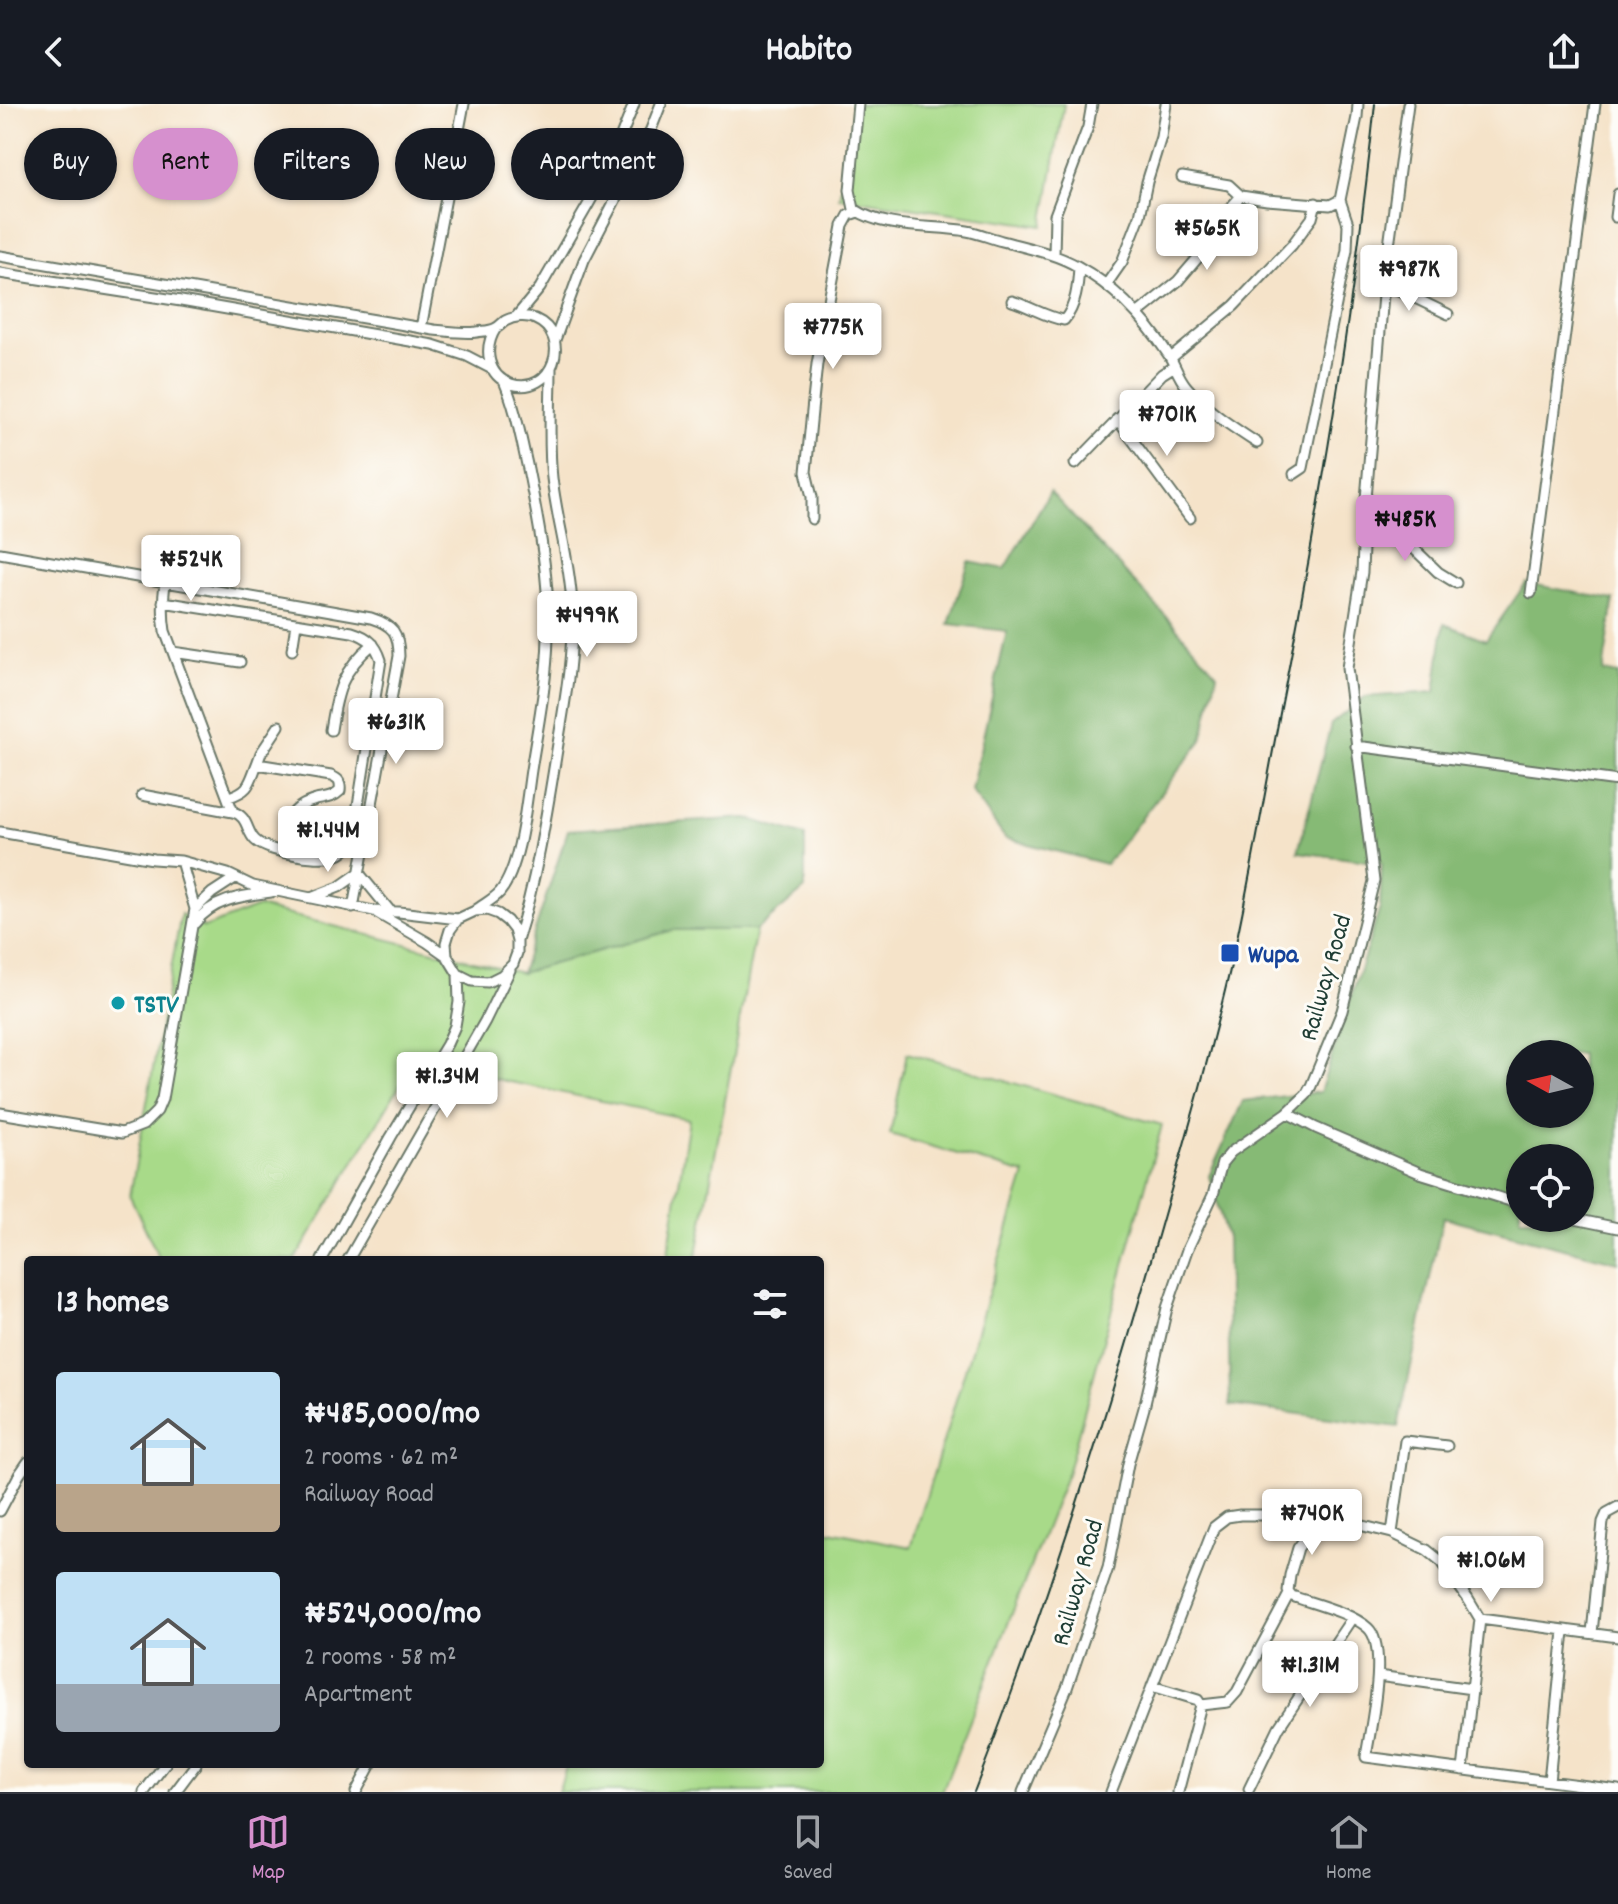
<!DOCTYPE html>
<html lang="en">
<head>
<meta charset="utf-8">
<style>
	:root { --surface:#171b24; --page:#242831; --text:#f1f3f6; --muted:#9ea1a6; --line:#363941; --accent:#d690ce }
	body { margin:0; font-family:Dekko,sans-serif; background:var(--page); color:var(--text); height:100vh; display:flex; flex-direction:column; font-size:30px; white-space:nowrap }
	* { box-sizing:border-box; margin:0 }
	p { font-size:26px; color:var(--muted) }
	.icon { flex:none; width:44px; height:44px; fill:none; stroke:currentColor; stroke-width:2; stroke-linecap:round; stroke-linejoin:round }
	.map { position:relative; flex:1; overflow:hidden }
	.drawer { position:absolute; left:24px; top:1152px; width:800px; height:512px; display:flex; flex-direction:column; background:var(--surface); border-radius:8px; box-shadow:0 2px 6px #0004 }
	.drawer>* { flex:none }
	.hud { position:absolute; left:24px; top:24px; width:800px; height:72px; display:flex; gap:16px }
	.needle { width:52px; rotate:278deg }
	.tools { position:absolute; left:1506px; top:936px; display:grid; gap:16px }
	.tools a { display:grid; place-items:center; width:88px; height:88px; border-radius:50%; background:var(--surface); box-shadow:0 2px 6px #0004; font-size:40px }
	.price { position:absolute; translate:-50% -68px; padding:0 18px; border-radius:8px; background:#fff; color:#222; font-size:26px; line-height:52px; filter:drop-shadow(0 2px 4px #0008) }
	.price::after { content:''; position:absolute; left:50%; top:48px; width:24px; height:18px; margin-left:-12px; background:inherit; clip-path:polygon(0 0,100% 0,50% 100%) }
	.price.on { background:var(--accent); color:#111 }
	ul { padding:0; list-style:none }
	li { display:flex; align-items:center; gap:24px; height:200px; padding:0 32px }
	li span { display:grid; place-items:center; flex:none; width:224px; height:160px; border-radius:8px; color:#555 }
	li>.icon { margin-inline-start:auto }
	span .icon { width:96px; height:96px; fill:#fffc; stroke-width:1 }
	li b { font-size:34px }
	h2 { display:flex; justify-content:space-between; align-items:center; height:96px; padding:0 32px; font-size:34px }
	.chip { padding:0 28px; border-radius:36px; background:var(--surface); box-shadow:0 2px 6px #0004; font-size:28px; line-height:72px }
	.chip.on { background:var(--accent); color:#111 }
	header { display:flex; justify-content:space-between; align-items:center; height:104px; padding:0 32px; background:var(--surface); font-size:36px; font-weight:700 }
	.menu { display:flex; justify-content:space-around; align-items:center; height:112px; border-top:2px solid var(--line); background:var(--surface); font-size:22px; color:var(--muted) }
	.menu a { display:grid; justify-items:center; gap:4px }
	.menu .on { color:var(--accent) }
	.map>svg:first-child { display:block }
</style>
</head>
<body>
<header><svg class="icon" aria-label="back" viewBox="0 0 24 24"><path d="M15 5l-7 7 7 7"/></svg>Habito<svg class="icon" aria-label="share" viewBox="0 0 24 24"><path d="M12 15V3M7 8l5-5 5 5M5 13v7h14v-7"/></svg></header>
<div class="map">
<svg width="1618" height="1688" viewBox="0 0 1618 1688">
	<rect width="100%" height="100%" fill="#fdfcf7"/>
	<filter id="ink" filterUnits="userSpaceOnUse"><feTurbulence type="fractalNoise" baseFrequency=".0125" numOctaves="2"/><feDisplacementMap in="SourceGraphic" scale="16" xChannelSelector="R" yChannelSelector="G"/><feConvolveMatrix kernelMatrix="1 2 1 2 8 2 1 2 1" color-interpolation-filters="sRGB"/></filter>
	<filter id="wash" filterUnits="userSpaceOnUse"><feTurbulence type="fractalNoise" baseFrequency=".006" numOctaves="4" result="noise"/><feDisplacementMap in="SourceGraphic" scale="32" xChannelSelector="R" yChannelSelector="G"/><feGaussianBlur stdDeviation="1.8" result="paint"/><feColorMatrix in="noise" values="0 0 0 0 0 0 0 0 0 0 0 0 0 0 0 0 0 1.4 0 .05"/><feComposite in="paint" operator="in"/></filter>
	<g filter="url(#wash)">
		<rect width="100%" height="100%" fill="#f5e3c9"/>
		<path fill="#a8da89" stroke="#648c5e" stroke-width="2" d="M858,0h206l-21,122 -204,-29z
			M258,803l263,66 152,-43h83l-60,330h-29l22,-141 -275,-57 -119,198h-135l-30,-64 51,-282 23,14z
			M907,949l255,72 -94,346 -126,321h-384l9,-28h253v-235l91,18 114,-373 -135,-40z"/>
		<path fill="#86ba75" stroke="#527c54" stroke-width="2" fill-rule="evenodd" d="M1050,388l113,121 54,61 -15,66 -96,124 -101,-26 -34,-48 36,-159 -58,-7 20,-62 36,7z
			M1526,479l88,17 -11,72 15,2v588l-175,-45 -45,210 -168,-22 -3,-167 -18,-62 34,-75 77,-9 60,-184 2,-45 -84,-11 33,-128 34,-27 70,-5 9,-68 42,16zM1520,950h60v60h-60zM1520,1054h60v60h-60z
			M747,714l58,18v53l-49,41h-83l-152,43 47,-143z"/>
	</g>
	<g filter="url(#ink)">
		<g fill="none" stroke-linecap="round" stroke-linejoin="round">
			<defs>
				<path id="minor" d="M858,0l-8,86 4,19c31,21 78,16 113,22 12,2 23,7 35,10 25,7 52,12 75,25 37,20 68,53 91,88 7,10 9,21 18,32 20,24 45,40 71,57
					M1182,73l47,8 12,11 26,4 63,5 10,-5
					M1618,90l-3,23h3
					M1054,151l1,-40 33,-88 4,-23
					M0,152l434,74c14,1 29,4 43,2 6,-1 14,-1 19,-4 3,-1 6,-5 9,-7 9,-5 21,-6 30,-2 39,17 17,78 -24,65 -24,-8 -28,-36 -15,-56
					M0,169l181,28 252,44 34,11 25,13
					M1384,179l64,31
					M1106,181l16,-23 18,-46 7,-34 14,-45 5,-33
					M1012,197c17,5 36,17 52,19 12,-13 14,-35 15,-53
					M1137,210l41,-33 42,-49 12,-26 9,-10
					M516,213l24,-29 48,-83 20,-36 26,-65
					M421,224l43,-224
					M555,236l29,-80 64,-123 13,-33
					M1171,254l63,-52 58,-61 20,-27 4,-15
					M1117,315l73,99
					M1075,360l87,-90 11,-7
					M1294,370l9,-6 44,-218 1,-26 -8,-24 17,-83 1,-13
					M812,415v-22l-6,-25 7,-71 4,-37 26,-138 6,-11 9,-3
					M1364,419l40,16 34,33 18,11
					M0,449l371,65c22,7 28,15 28,38l-46,252
					M1531,489l64,-489
					M163,498l189,30c16,5 24,12 29,28l-25,158c-2,12 -2,26 -13,34 -14,12 -75,1 -88,-12 -9,-9 -7,-24 -22,-28l-68,-181c-3,-17 -2,-32 0,-49
					M292,546l4,-26
					M173,548l67,10
					M279,622l-18,27 -4,11 74,12c8,3 10,6 9,15 -7,7 -15,7 -24,9 -30,8 -29,25 -33,52
					M331,626c6,-39 11,-60 42,-86
					M1356,642l262,35
					M142,691l91,17
					M229,693c21,-7 20,-13 28,-33
					M0,728l153,27 28,2 47,13 25,12 121,25 25,1 59,7 17,-8 12,-1 11,4 9,7 7,9 3,11v12l-4,11 -11,11 -14,7 -16,-1 -14,-7 -11,-18 -1,-13 4,-13 8,-11
					M311,794l28,-11 20,-14 32,39
					M195,805l17,-16 23,-15
					M476,806c8,-6 18,-11 24,-18 21,-26 26,-89 31,-122 7,-44 16,-89 17,-133 2,-57 -9,-113 -20,-168 -7,-30 -12,-60 -24,-88
					M377,809l50,29 20,14
					M195,819c18,-24 47,-27 76,-31
					M517,837c19,-60 29,-123 39,-185 8,-50 18,-100 16,-151 -2,-44 -15,-84 -20,-127 -4,-36 -1,-73 -1,-110
					M0,1009l122,20 21,-8 14,-14 5,-12 33,-190 -14,-48
					M1287,1009l29,15 104,45 100,31
					M1570,1114l48,10
					M322,1156l69,-123 56,-93 8,-18 4,-24 -1,-28
					M348,1156l137,-239 25,-51
					M0,1407l19,-36 9,-13
					M1320,1414l-22,30 -8,27 -2,16 4,5c22,8 58,16 76,32 21,19 2,101 -2,129l252,33
					M1392,1429l13,-92 42,5
					M1592,1529l11,-111 4,-9 11,-6
					M1378,1572l94,13
					M1152,1582l46,14 3,5 27,-3 9,-10 52,-98
					M1463,1666l17,-151
					M1549,1677l15,-150
					M1249,1685l30,-62 73,-109
					M144,1688l21,-28
					M175,1688l21,-28
					M356,1688l15,-28
					M1023,1688l44,-104 41,-120 20,-104 16,-56 23,-100 20,-58 26,-55 9,-32 9,-11 56,-39 19,-18 5,-9 31,-75 32,-130 -27,-213 15,-96 2,-49 20,-240 24,-179
					M1111,1688l103,-265 13,-10 13,-2h45l62,7 45,11 35,17 15,12 26,37 12,20 138,18
					M1178,1688l23,-87"/>
			</defs>
			<use href="#minor" stroke="#6a7768" stroke-width="13"/>
			<use href="#minor" stroke="#fff" stroke-width="9"/>
			<path stroke="#1f3d34" stroke-width="2" d="M974,1688c69,-176 127,-357 179,-539 28,-98 57,-196 80,-296 18,-82 32,-166 48,-249 39,-200 73,-401 94,-604"/>
		</g>
	</g>
	<rect fill="#1a4fb4" stroke="#fdfcf7" stroke-width="3" x="1220" y="839" width="20" height="20" rx="4"/>
	<circle fill="#0f9aa8" stroke="#fdfcf7" stroke-width="3" cx="118" cy="899" r="8"/>
	<g text-anchor="middle" stroke-width="6" stroke-linejoin="round" paint-order="stroke">
		<g font-size="26" font-weight="bold" fill="#164399" stroke="#fdfcf7" text-anchor="start">
			<text x="1248" y="858">Wupa</text>
		</g>
		<g font-size="26" fill="#1f3d34" stroke="#fdfcf7">
			<text transform="translate(1324 873) rotate(-74)" y="9">Railway Road</text>
			<text transform="translate(1076 1478) rotate(-74)" y="9">Railway Road</text>
		</g>
		<g font-size="26" font-weight="bold" fill="#0d838f" stroke="#fdfcf7" text-anchor="start">
			<text x="134" y="908">TSTV</text>
		</g>
	</g>
</svg>
<div class="tools">
<a><svg class="needle" viewBox="-14 -14 28 28"><path d="M0-13l5 13h-10z" fill="#e53935"/><path d="M0 13l5-13h-10z" fill="#9ea1a6"/></svg></a>
<a><svg class="icon" aria-label="locate" viewBox="0 0 24 24"><circle cx="12" cy="12" r="6"/><path d="M12 2v4M12 18v4M2 12h4M18 12h4"/></svg></a>
</div>
<b class="price" style="left:1207px;top:168px">₦565K</b>
<b class="price" style="left:1409px;top:209px">₦987K</b>
<b class="price" style="left:833px;top:267px">₦775K</b>
<b class="price" style="left:1167px;top:354px">₦701K</b>
<b class="price on" style="left:1405px;top:459px">₦485K</b>
<b class="price" style="left:191px;top:499px">₦524K</b>
<b class="price" style="left:587px;top:555px">₦499K</b>
<b class="price" style="left:396px;top:662px">₦631K</b>
<b class="price" style="left:328px;top:770px">₦1.44M</b>
<b class="price" style="left:447px;top:1016px">₦1.34M</b>
<b class="price" style="left:1312px;top:1453px">₦740K</b>
<b class="price" style="left:1491px;top:1500px">₦1.06M</b>
<b class="price" style="left:1310px;top:1605px">₦1.31M</b>
<div class="hud">
<a class="chip">Buy</a>
<a class="chip on">Rent</a>
<a class="chip">Filters</a>
<a class="chip">New</a>
<a class="chip">Apartment</a>
</div>
<section class="drawer">
<h2>13 homes<svg class="icon" aria-label="filters" viewBox="0 0 24 24"><path d="M4 7h16M4 17h16"/><circle cx="9" cy="7" r="2"/><circle cx="15" cy="17" r="2"/></svg></h2>
<ul>
<li><span style="background:linear-gradient(#bfe0f5 70%,#b9a48a 0)"><svg class="icon" aria-label="home" viewBox="0 0 24 24"><path d="M3 11l9-7 9 7M6 9v11h12V9"/></svg></span><div><b>₦485,000/mo</b><p>2 rooms · 62 m²</p><p>Railway Road</p></div></li>
<li><span style="background:linear-gradient(#bfe0f5 70%,#9aa5b1 0)"><svg class="icon" aria-label="home" viewBox="0 0 24 24"><path d="M3 11l9-7 9 7M6 9v11h12V9"/></svg></span><div><b>₦524,000/mo</b><p>2 rooms · 58 m²</p><p>Apartment</p></div></li>
</ul>
</section>
</div>
<nav class="menu">
<a class="on"><svg class="icon" aria-label="map" viewBox="0 0 24 24"><path d="M3 6l6-2 6 2 6-2v14l-6 2-6-2-6 2zM9 4v14M15 6v14"/></svg>Map</a>
<a><svg class="icon" aria-label="saved" viewBox="0 0 24 24"><path d="M7 4h10v16l-5-4-5 4z"/></svg>Saved</a>
<a><svg class="icon" aria-label="home" viewBox="0 0 24 24"><path d="M3 11l9-7 9 7M6 9v11h12V9"/></svg>Home</a>
</nav>
</body>
</html>
